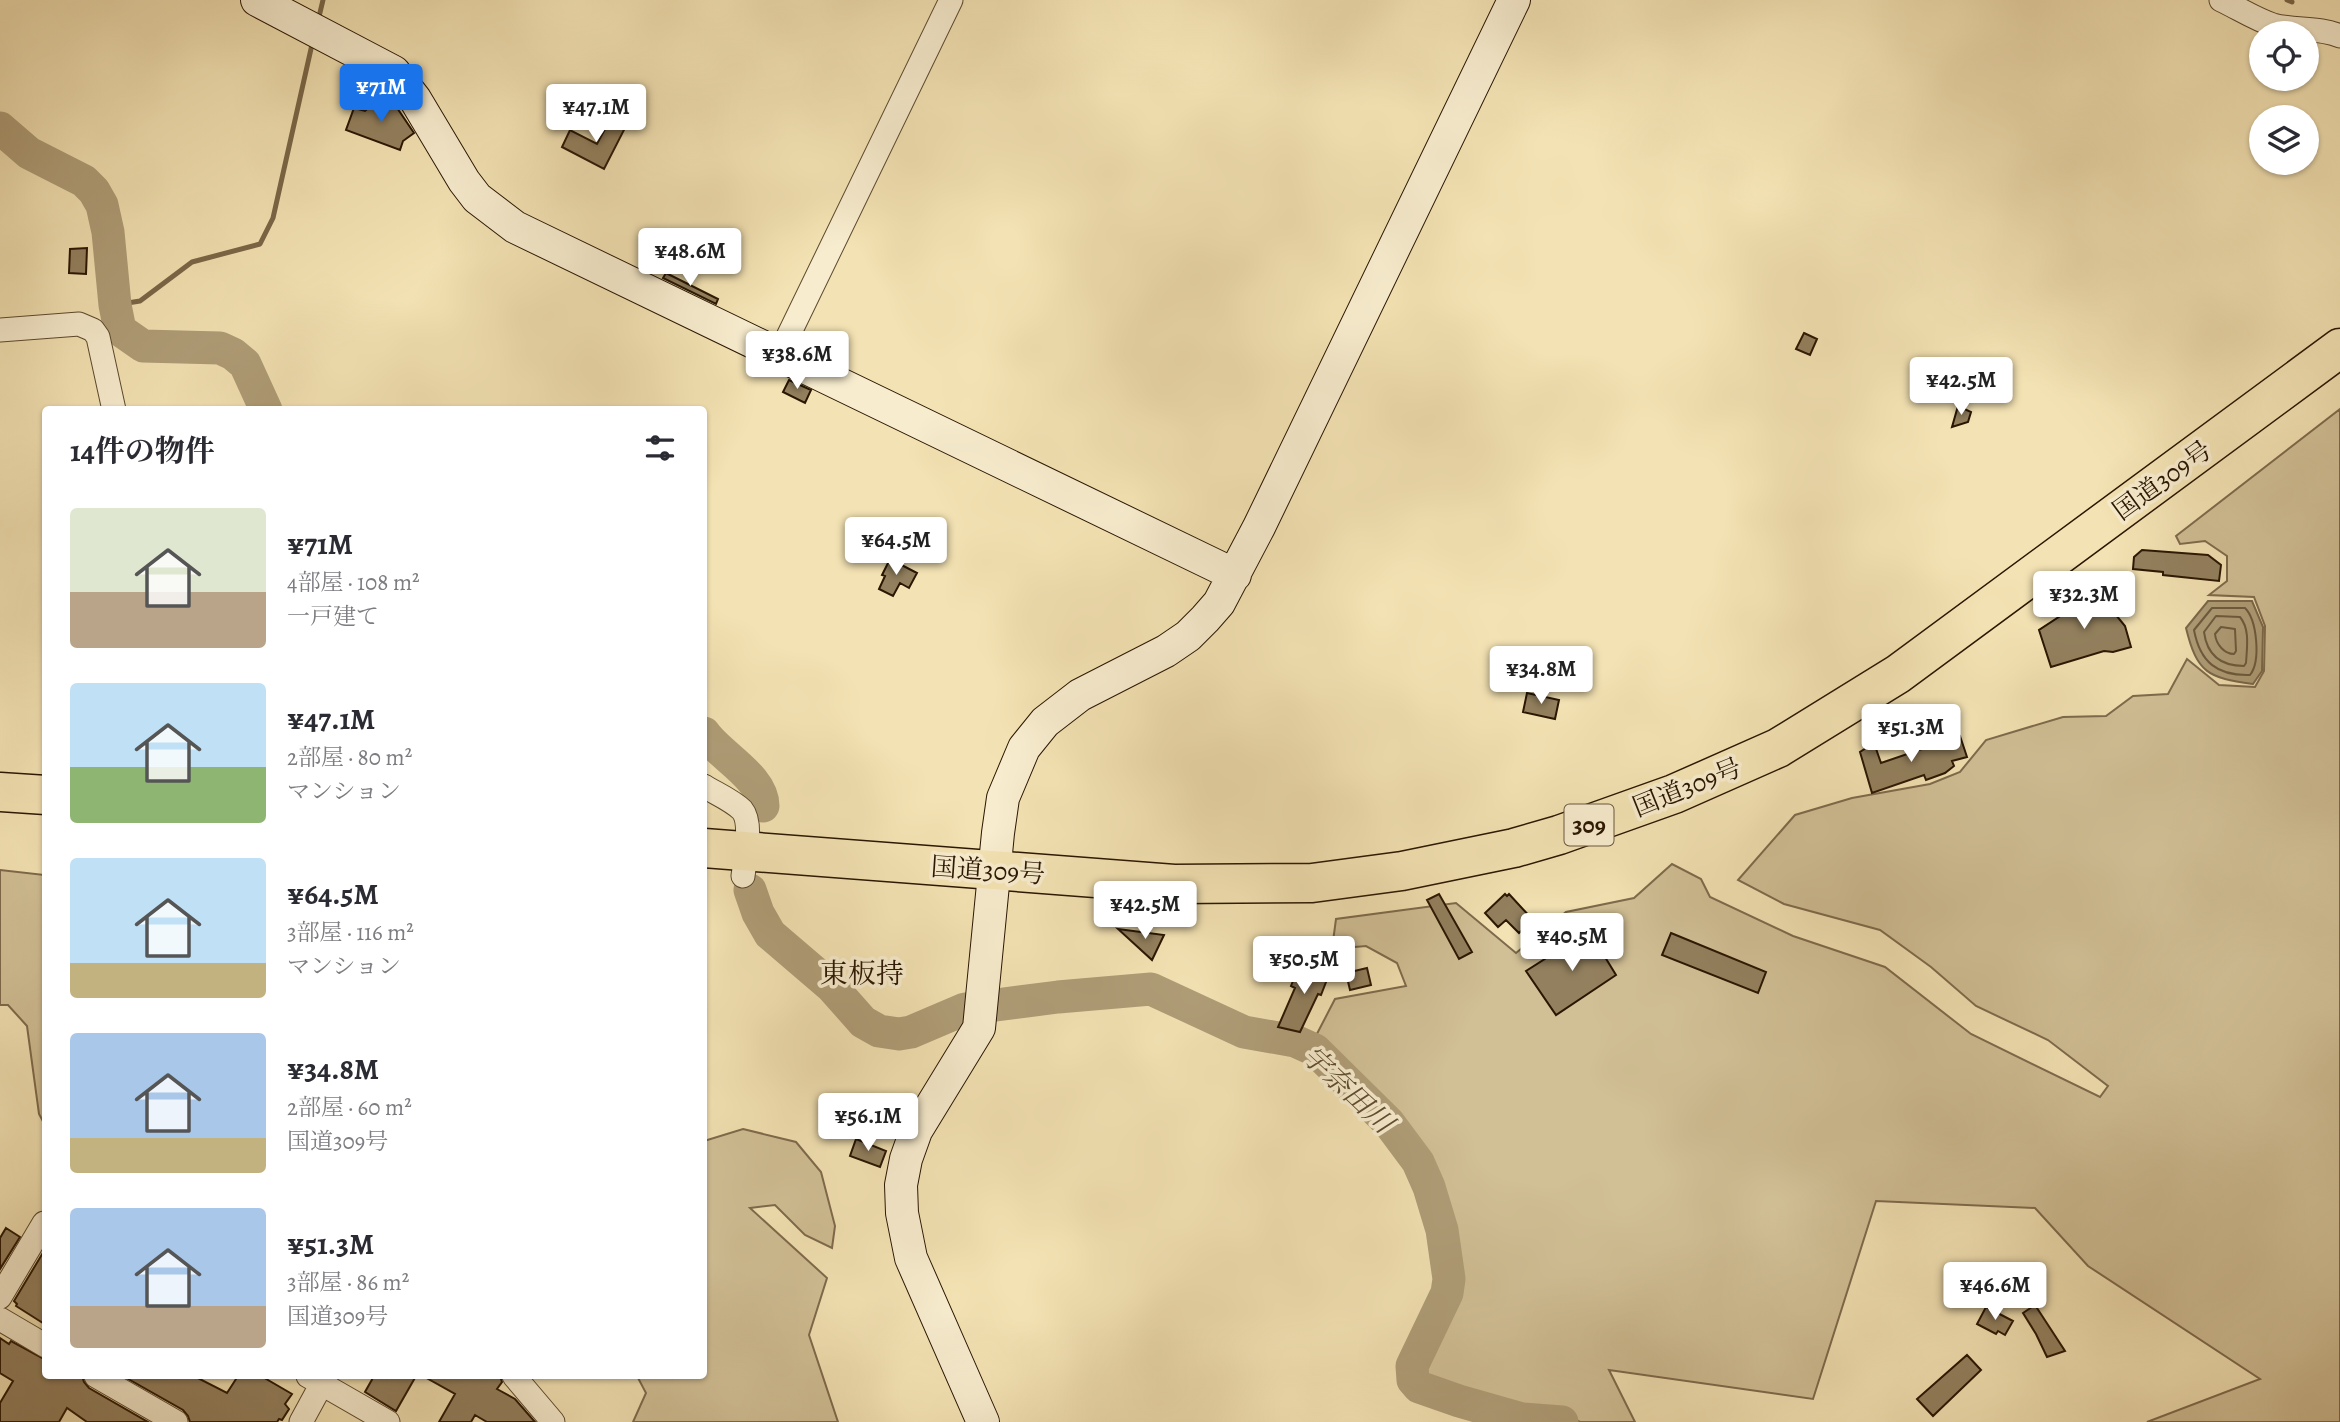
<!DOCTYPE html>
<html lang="ja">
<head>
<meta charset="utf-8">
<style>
	:root { --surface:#fff; --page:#f7f7f7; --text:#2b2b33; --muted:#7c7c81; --accent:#1a73e8 }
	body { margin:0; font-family:Alegreya,"Noto Serif JP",serif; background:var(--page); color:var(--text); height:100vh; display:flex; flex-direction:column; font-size:26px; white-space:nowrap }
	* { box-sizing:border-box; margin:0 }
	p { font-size:23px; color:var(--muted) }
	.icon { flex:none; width:38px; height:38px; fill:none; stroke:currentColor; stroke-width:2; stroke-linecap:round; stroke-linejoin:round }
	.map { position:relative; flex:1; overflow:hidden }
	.sheet { position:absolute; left:42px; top:406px; width:665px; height:973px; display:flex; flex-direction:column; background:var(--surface); border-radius:7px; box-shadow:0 2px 5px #0004 }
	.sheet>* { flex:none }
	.tools { position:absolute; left:2249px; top:21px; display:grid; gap:14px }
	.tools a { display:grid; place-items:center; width:70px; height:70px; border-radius:50%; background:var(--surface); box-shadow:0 2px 5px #0004; font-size:35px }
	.price { position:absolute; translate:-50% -60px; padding:0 16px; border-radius:7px; background:#fff; color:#222; font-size:23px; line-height:46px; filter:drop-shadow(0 2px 4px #0008) }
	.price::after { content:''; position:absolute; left:50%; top:42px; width:21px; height:16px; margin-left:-10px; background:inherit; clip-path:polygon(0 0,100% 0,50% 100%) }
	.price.current { background:var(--accent); color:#fff }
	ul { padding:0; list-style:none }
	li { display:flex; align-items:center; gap:21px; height:175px; padding:0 28px }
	li span { display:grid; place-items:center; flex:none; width:196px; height:140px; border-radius:7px; color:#555 }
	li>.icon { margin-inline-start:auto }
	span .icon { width:84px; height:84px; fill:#fffc; stroke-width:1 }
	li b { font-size:30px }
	h2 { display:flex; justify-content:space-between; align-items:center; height:84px; padding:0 28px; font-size:30px }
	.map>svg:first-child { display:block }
</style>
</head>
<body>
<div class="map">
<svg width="2340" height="1422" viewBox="0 0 2340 1422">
	<rect width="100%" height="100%" fill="#f3e2b3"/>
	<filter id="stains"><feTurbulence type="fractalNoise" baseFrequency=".00286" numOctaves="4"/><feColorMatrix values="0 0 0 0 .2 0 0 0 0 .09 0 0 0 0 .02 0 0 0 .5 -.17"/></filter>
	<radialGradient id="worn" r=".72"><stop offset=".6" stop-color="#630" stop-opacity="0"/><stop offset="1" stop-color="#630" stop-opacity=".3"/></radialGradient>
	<path fill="#d1bf95" stroke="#7e6a4c" stroke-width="2" d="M2340,409v1013h-193l113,-43 -172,-113 -53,-58 -159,-7 -63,198 -204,-29 26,52h-55l-31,-15 -96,-9 -30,-7 -7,-9 -8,-18 33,-77 -12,-89 -15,-43 -65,-68 -43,-32 29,-56 71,-13 -9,-23 -31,-17 -34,3 4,-30 120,-16 60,50 50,-41 68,-14 38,-34 29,15 9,18 83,39 92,31 86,67 129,63 8,-11 -60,-46 -72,-34 -45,-39 -51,-37 -96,-26 -46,-24 57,-65 57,-17 78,-14 30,-12 26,-32 77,-23 43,-1 27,-20 35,-2 19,-35 32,26 36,2 9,-16 1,-45 -11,-29 -45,-2 18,-14v-25l-22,-15 -25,3 -4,-8z
		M0,870l44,5 1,-3v253l-6,-11 -12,-88 -19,-21h-8z
		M743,1129l53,13 25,30 14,54 -3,22 -27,-13 -30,-30 -25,3 77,70 -18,57 29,87h-205l13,-29 -9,-17h67v-235z"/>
	<path fill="#af9d77" stroke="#7a6748" stroke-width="2" d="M2208,601h44l11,26 -1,44 -9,13c-45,-6 -56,-11 -67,-56z"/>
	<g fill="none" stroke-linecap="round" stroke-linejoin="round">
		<path stroke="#6c5a3c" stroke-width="2" d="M2212,608h33c12,12 16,53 5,67 -33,1 -50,-13 -56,-45z
			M2216,616l24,1c10,12 7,30 6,46l-2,3c-23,0 -37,-11 -40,-34z
			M2221,627l14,2 1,22 -2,3c-10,0 -18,-10 -19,-20z"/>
		<path stroke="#7a6748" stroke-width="5" d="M2287,0l5,2
			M318,21l5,-21
			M115,305l25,-4 52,-39 68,-18 13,-26 40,-178"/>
		<path stroke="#af9d77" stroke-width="33" d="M0,128l29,25 55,28 10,10 8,14 6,27 7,73 5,25 23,16 77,2 13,6 12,10 21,46
			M704,733c16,23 59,44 59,73
			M750,890l8,23 12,21 62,53 31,35 16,9 20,3 12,-2 54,-23 93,-12 93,-8 93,43 51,9 20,9 74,73 29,39 11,25 13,43 7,49 -2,14 -35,73 1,14 6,7 40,14 63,18 40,3"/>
	</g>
	<path fill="#93805e" stroke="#2a1602" stroke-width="2" d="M387,93l27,40 -11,8 -3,9 -54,-20 8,-22 11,3z
		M611,118l15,8 -22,43 -42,-22 8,-17 27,14z
		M87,248l-1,26 -17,-1 1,-24z
		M666,273l52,26 -2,5 -53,-26z
		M1804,333l13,6 -7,16 -14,-6z
		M789,380l22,10 -6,13 -22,-11z
		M1958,406l13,6 -3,10 -16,5z
		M2142,550l66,5 13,10 -2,16 -56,-6v-3l-30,-3 1,-12z
		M890,559l27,14 -8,15 -9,-5 -7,13 -14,-7 6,-13 -3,-1z
		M2093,587l32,39 6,21 -18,5 -9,-1 -53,16 -12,-37 35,-23 -3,-4z
		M1527,693l32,7 -4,19 -32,-7z
		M1960,736l7,21 -15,4 2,5 -9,7 -19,7 -2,-5 -52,18 -12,-41 14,-9 7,20z
		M1439,894l33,58 -13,7 -32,-59z
		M1505,894l2,2 2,-2 24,26 -14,13 -13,-13 -8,7 -13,-14z
		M1118,929l46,6 -12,25z
		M1589,931l27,44 -60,40 -30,-44z
		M1671,933l95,39 -8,21 -96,-38z
		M1311,962l20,7 -10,26 -3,-1 -18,38 -22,-5 17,-39 -4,-2 6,-15 9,4z
		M1367,968l4,17 -21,5 -4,-17z
		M856,1139l30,12 -6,16 -30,-11z
		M6,1228l14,9 -20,32v-31z
		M44,1251l2,1v73l-30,-19 1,-2 -3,-3z
		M2035,1305l30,46 -18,6 -11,-23 -13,-21z
		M1986,1307l27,14 -8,14 -7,-4 -2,3 -19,-10z
		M0,1338l9,6 2,-3 35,19v16h36l2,6 5,6 59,34h-61l-20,-14 -8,14h-59v-19l13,-22 -13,-8z
		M1967,1355l14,15 -48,46 -16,-17z
		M123,1376h71l33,17 11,-17h23l31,18 -7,10 4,5 -7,11 -3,-1 -2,3h-87l-2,-6 -5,-6z
		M374,1376h42l-20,35 -31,-19z
		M423,1376h77l2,6 -5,7 18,10 20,23h-48l-12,-7 -4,7h-32l16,-28z"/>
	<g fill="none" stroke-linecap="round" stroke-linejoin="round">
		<defs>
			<path id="street" d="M2221,0c17,8 34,19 52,25 22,6 46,2 67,11
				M0,330l79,-6 14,6 5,7 16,73
				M779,355l172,-355
				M704,786c11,7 28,14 38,24 11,13 3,50 1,66
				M0,1297l44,-74 2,1
				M0,1319l46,27
				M96,1376l80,46
				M308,1376l80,46
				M514,1376l39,46
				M301,1422l25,-46"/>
			<path id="secondary" d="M257,0l137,72 21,27 49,82 13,17 38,29 720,348
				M983,1422l-72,-164 -9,-45 -1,-28 5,-26 10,-28 63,-103 19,-195 5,-35 21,-50 21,-26 35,-27 86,-44 22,-15 17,-17 14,-16 40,-76 255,-527"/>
			<path id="highway" d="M0,792l46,3
				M704,848l470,36 138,-1 90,-12 112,-23 45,-13 115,-41 104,-46 120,-74 442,-326"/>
		</defs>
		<use href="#street" stroke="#5c492e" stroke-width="25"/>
		<use href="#secondary" stroke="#2a1602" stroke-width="34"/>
		<use href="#highway" stroke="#2a1602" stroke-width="41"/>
		<use href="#street" stroke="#f7ecce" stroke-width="23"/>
		<use href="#secondary" stroke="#f7ecce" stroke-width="32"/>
		<use href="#highway" stroke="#f3e2b3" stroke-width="38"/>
	</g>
	<g text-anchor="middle" stroke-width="7" stroke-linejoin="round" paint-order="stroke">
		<rect fill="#f7ecce" stroke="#68563f" stroke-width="2" x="1564.5" y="804.5" width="49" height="41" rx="5"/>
		<g font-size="24" font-weight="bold" fill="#2a1602">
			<text x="1589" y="833">309</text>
		</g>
		<g font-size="26" fill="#2a1602" stroke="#f7ecce">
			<text transform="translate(2162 480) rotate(-36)" y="9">国道309号</text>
			<text transform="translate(1687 787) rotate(-22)" y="9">国道309号</text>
			<text transform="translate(988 870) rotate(4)" y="9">国道309号</text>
		</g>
		<g font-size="28" fill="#2a1602" stroke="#f7ecce">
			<text x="862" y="983">東板持</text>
		</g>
		<g font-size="28" font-style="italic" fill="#5f4c31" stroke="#f7ecce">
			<text transform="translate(1348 1089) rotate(43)" y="10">宇奈田川</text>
		</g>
	</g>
	<rect width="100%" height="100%" filter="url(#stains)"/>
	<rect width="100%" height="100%" fill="url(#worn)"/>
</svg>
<div class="tools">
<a><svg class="icon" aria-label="locate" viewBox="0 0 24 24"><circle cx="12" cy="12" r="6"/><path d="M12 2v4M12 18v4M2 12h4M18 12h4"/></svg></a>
<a><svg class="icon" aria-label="layers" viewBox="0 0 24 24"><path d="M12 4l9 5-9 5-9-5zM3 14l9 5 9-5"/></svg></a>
</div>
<b class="price current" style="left:381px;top:124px">¥71M</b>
<b class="price" style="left:596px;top:144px">¥47.1M</b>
<b class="price" style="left:690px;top:288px">¥48.6M</b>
<b class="price" style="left:797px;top:391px">¥38.6M</b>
<b class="price" style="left:1961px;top:417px">¥42.5M</b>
<b class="price" style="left:896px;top:577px">¥64.5M</b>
<b class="price" style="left:2084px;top:631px">¥32.3M</b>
<b class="price" style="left:1541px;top:706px">¥34.8M</b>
<b class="price" style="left:1911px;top:764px">¥51.3M</b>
<b class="price" style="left:1145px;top:941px">¥42.5M</b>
<b class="price" style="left:1572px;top:973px">¥40.5M</b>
<b class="price" style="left:1304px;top:996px">¥50.5M</b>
<b class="price" style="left:868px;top:1153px">¥56.1M</b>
<b class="price" style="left:1995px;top:1322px">¥46.6M</b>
<section class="sheet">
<h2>14件の物件<svg class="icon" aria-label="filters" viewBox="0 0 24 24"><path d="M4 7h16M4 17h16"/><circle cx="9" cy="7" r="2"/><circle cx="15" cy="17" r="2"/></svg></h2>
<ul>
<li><span style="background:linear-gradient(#dfe7d0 60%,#b9a48a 0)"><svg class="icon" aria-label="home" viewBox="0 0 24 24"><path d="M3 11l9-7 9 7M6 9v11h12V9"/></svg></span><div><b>¥71M</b><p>4部屋 · 108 m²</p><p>一戸建て</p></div></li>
<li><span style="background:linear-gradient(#bfe0f5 60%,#8fb573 0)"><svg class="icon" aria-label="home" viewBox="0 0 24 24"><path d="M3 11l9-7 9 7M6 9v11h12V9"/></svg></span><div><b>¥47.1M</b><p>2部屋 · 80 m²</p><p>マンション</p></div></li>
<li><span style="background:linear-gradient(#bfe0f5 75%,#c2b280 0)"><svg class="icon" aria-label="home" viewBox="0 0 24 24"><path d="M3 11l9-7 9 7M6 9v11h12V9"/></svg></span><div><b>¥64.5M</b><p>3部屋 · 116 m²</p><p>マンション</p></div></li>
<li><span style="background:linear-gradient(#a9c7e8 75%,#c2b280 0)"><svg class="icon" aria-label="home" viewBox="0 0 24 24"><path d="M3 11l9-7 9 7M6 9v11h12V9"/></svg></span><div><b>¥34.8M</b><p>2部屋 · 60 m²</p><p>国道309号</p></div></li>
<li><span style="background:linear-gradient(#a9c7e8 70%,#b9a48a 0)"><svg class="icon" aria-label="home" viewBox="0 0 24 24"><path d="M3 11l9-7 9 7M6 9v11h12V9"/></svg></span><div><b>¥51.3M</b><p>3部屋 · 86 m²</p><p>国道309号</p></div></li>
</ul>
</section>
</div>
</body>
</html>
